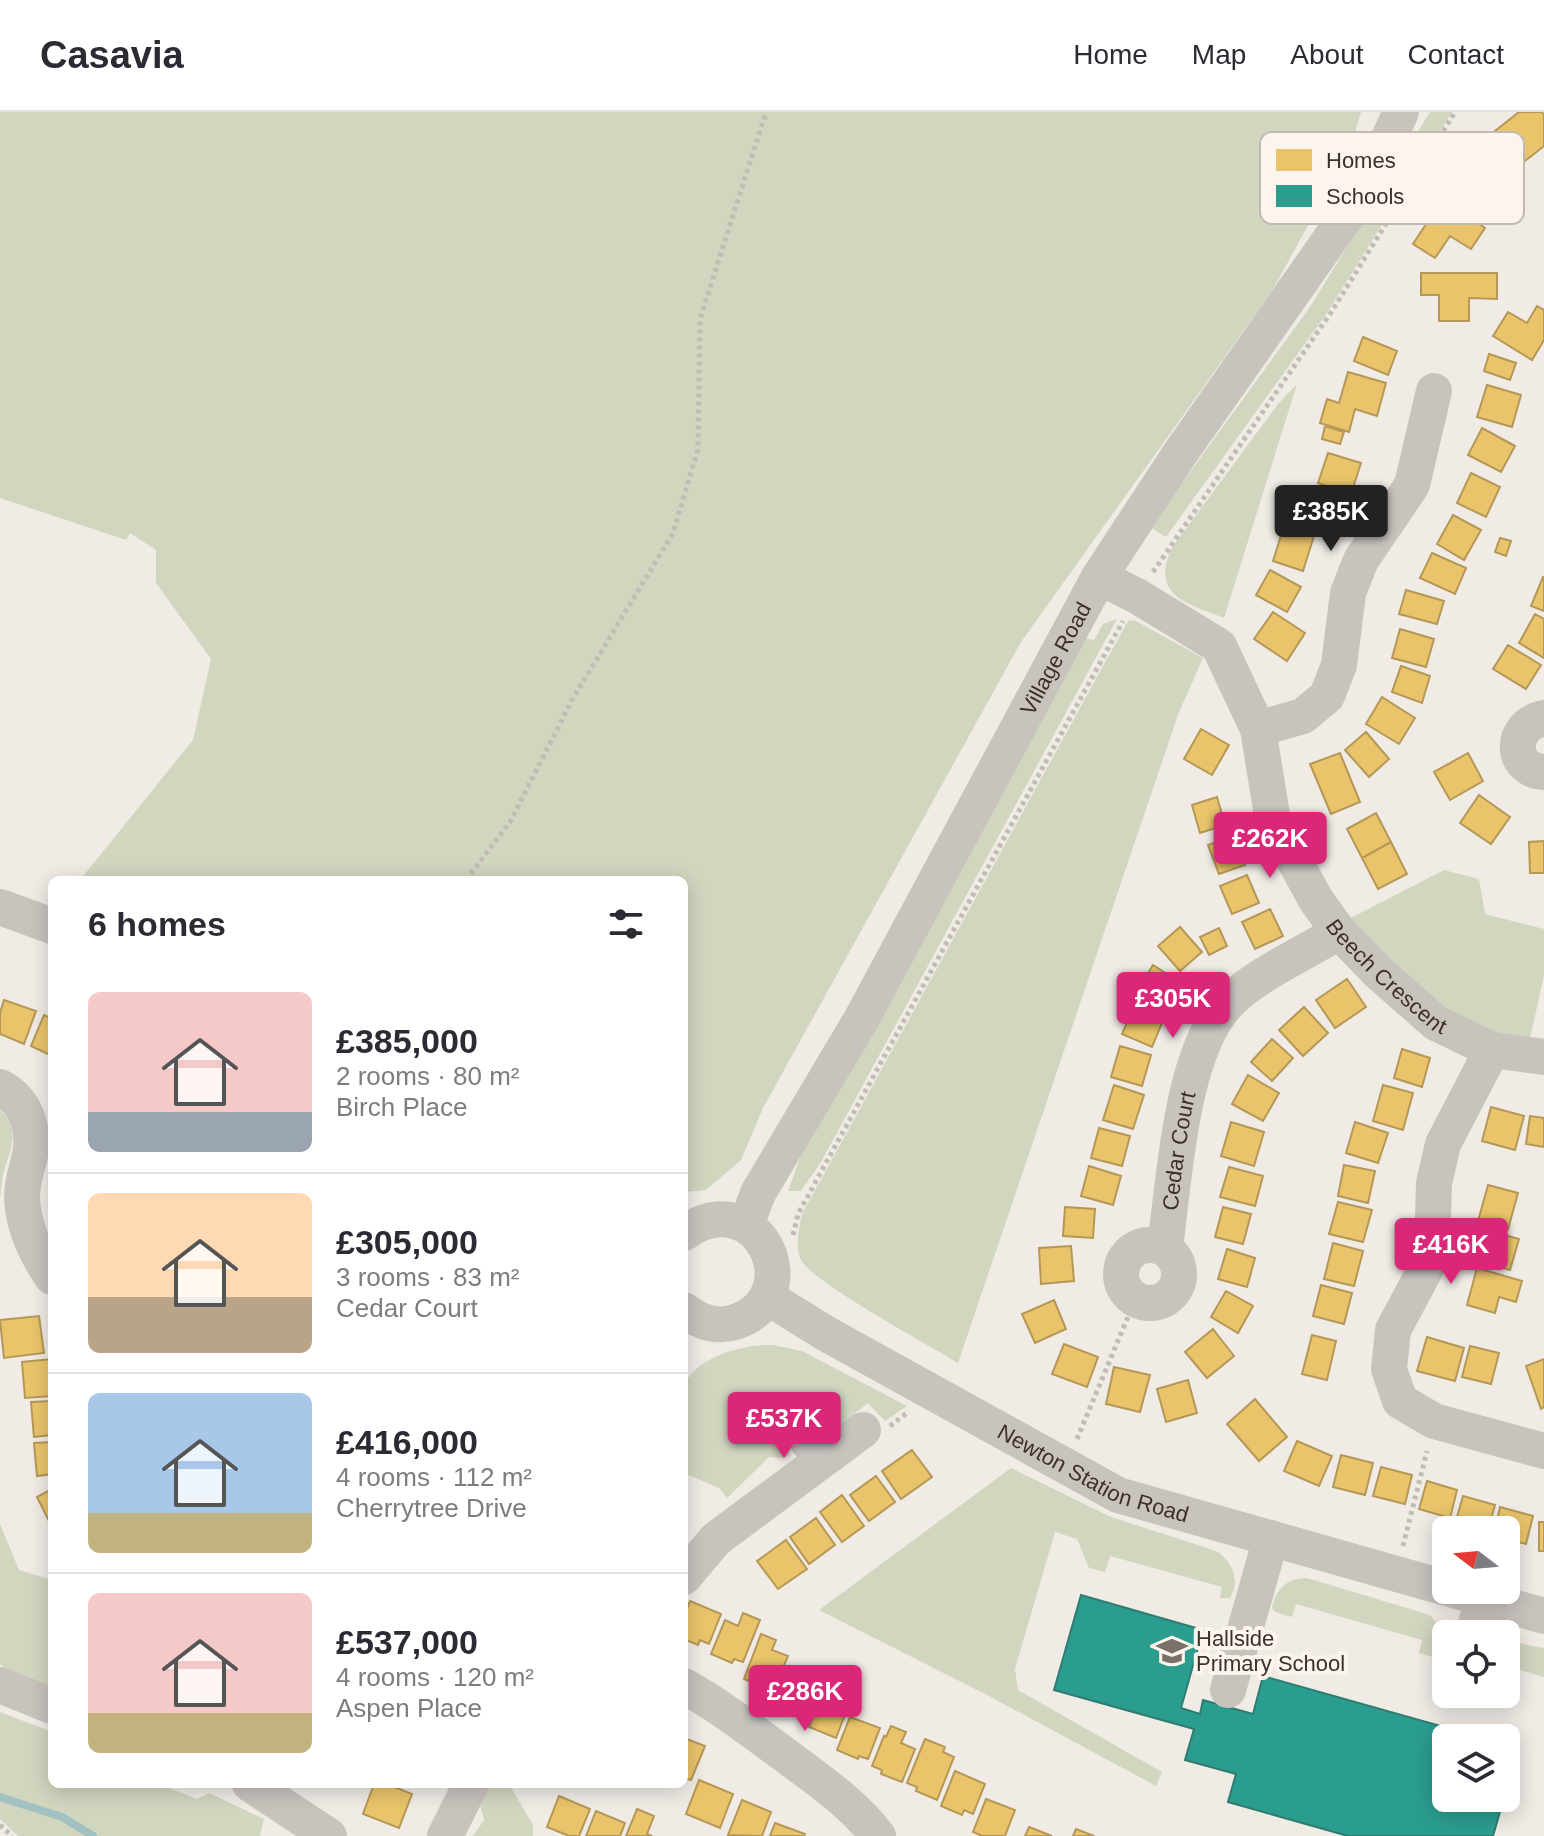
<!DOCTYPE html>
<html lang="en">
<head>
<meta charset="utf-8">
<style>
	:root { --surface:#fff; --page:#f2f2f3; --text:#2b2b33; --muted:#7c7c81; --line:#e1e1e2; --accent:#db2777 }
	body { margin:0; font-family:Helvetica,sans-serif; background:var(--page); color:var(--text); height:100vh; display:flex; flex-direction:column; font-size:30px; white-space:nowrap }
	* { box-sizing:border-box; margin:0 }
	p { font-size:26px; color:var(--muted) }
	.icon { flex:none; width:44px; height:44px; fill:none; stroke:currentColor; stroke-width:2; stroke-linecap:round; stroke-linejoin:round }
	.map { position:relative; flex:1; overflow:hidden }
	.panel { position:absolute; left:48px; top:764px; width:640px; height:912px; display:flex; flex-direction:column; background:var(--surface); border-radius:12px; box-shadow:0 4px 20px #0003 }
	.panel>* { flex:none }
	.needle { width:52px; rotate:286deg }
	.fabs { position:absolute; left:1432px; top:1404px; display:grid; gap:16px }
	.fabs a { display:grid; place-items:center; width:88px; height:88px; border-radius:12px; background:var(--surface); box-shadow:0 4px 20px #0003; font-size:40px }
	.price { position:absolute; translate:-50% -68px; padding:0 18px; border-radius:8px; background:var(--accent); color:#fff; font-size:26px; line-height:52px; filter:drop-shadow(0 2px 4px #0008) }
	.price::after { content:''; position:absolute; left:50%; top:48px; width:24px; height:18px; margin-left:-12px; background:inherit; clip-path:polygon(0 0,100% 0,50% 100%) }
	.price.on { background:#222; color:#fff }
	ul { padding:0; list-style:none }
	li { display:flex; align-items:center; gap:24px; height:200px; padding:0 40px }
	li+li { border-top:2px solid var(--line) }
	li span { display:grid; place-items:center; flex:none; width:224px; height:160px; border-radius:12px; color:#555 }
	li>.icon { margin-inline-start:auto }
	span .icon { width:96px; height:96px; fill:#fffc; stroke-width:1 }
	li b { font-size:34px }
	h2 { display:flex; justify-content:space-between; align-items:center; height:96px; padding:0 40px; font-size:34px }
	header { display:flex; align-items:center; gap:48px; box-sizing:border-box; height:112px; padding:0 40px; background:var(--surface); border-bottom:2px solid var(--line) }
	header strong { font-size:38px }
	nav { display:flex; gap:44px; margin-inline-start:auto; font-size:28px }
	.map>svg:first-child { display:block }
</style>
</head>
<body>
<header>
<strong>Casavia</strong>
<nav><a>Home</a><a>Map</a><a>About</a><a>Contact</a></nav>
</header>
<div class="map">
<svg width="1544" height="1724" viewBox="0 0 1544 1724">
	<rect width="100%" height="100%" fill="#f0ebe5"/>
	<path fill="#d1d6bf" d="M0,0h1361l-11,37 -78,142 -251,351 -258,466 -22,52 -35,30 -22,2v-312h-604l113,-140 18,-81 -55,-76v-33l-26,-17 -4,7 -126,-42z
		M1430,0h22l-125,201 -161,224 -16,-10 160,-220z
		M1297,272l-73,234c-36,-15 -73,-20 -53,-69l107,-145z
		M1117,507l-296,543 -20,29h-13l13,-36 282,-517 11,2 9,-16z
		M1134,508l69,38 -24,54 -221,651c-29,-18 -144,-80 -157,-103 -7,-13 -1,-31 0,-44l297,-541 30,-54z
		M1444,758l35,9 6,35 59,15v46l-16,73 -91,-29 -96,-96z
		M0,997c21,22 11,38 4,62 -3,9 -2,19 -4,27z
		M773,1233l29,6 105,55 -22,15 -17,-18 -27,21 -12,3 -9,-5 -15,-20 -16,15 3,24 -4,15 -6,2 -13,-1 -42,41 -8,-10 -35,-15c0,-15 -3,-79 1,-89 12,-28 61,-40 88,-39z
		M1011,1356l100,49 105,34c16,10 25,29 14,47h-10l2,-11 -112,-31 -5,16 -16,-4 -12,-29 -22,-7 -40,137 3,21 144,82 -6,14 -167,-90 -170,-86z
		M0,1412l19,46 33,10v109l-42,-18 -10,-7z
		M1307,1466l123,37 15,18v23l-5,3 -21,-6 3,-13 -126,-36 -4,13 -17,-5 -3,-4c4,-19 15,-30 35,-30z
		M1513,1530l31,6v29l-38,-11v-23z
		M0,1600l52,20v52h33l7,3 1,-3h66l38,15 12,-6 55,26 -4,17h-242l-18,-17z
		M491,1672l19,2 23,39v11h-60l11,-16 -4,-15z"/>
	<path fill="#e9c46a" stroke="#b59857" stroke-width="2" d="M1519,0h23l2,3v31l-24,19 -25,-34z
		M1442,88l43,28 -14,21 -21,-13 -15,22 -22,-14z
		M1421,161h76v26l-28,-1v23h-30v-26h-18z
		M1537,194l7,4v30l-12,20 -39,-24 15,-24 19,11z
		M1363,225l34,14 -9,24 -34,-14z
		M1489,242l27,9 -6,17 -26,-9z
		M1348,260l38,11 -9,33 -22,-7 -6,23 -29,-9 7,-24 12,4z
		M1487,273l34,10 -9,32 -35,-10z
		M1325,314l19,6 -4,12 -18,-5z
		M1482,316l33,18 -14,26 -33,-17z
		M1328,341l33,10 -10,31 -33,-11z
		M1471,361l29,14 -14,30 -29,-14z
		M1310,375l29,13 -14,33 -30,-13z
		M1453,403l28,15 -17,30 -27,-16z
		M1284,414l30,10 -11,35 -30,-10z
		M1500,426l11,3 -5,15 -11,-4z
		M1432,441l34,15 -11,26 -35,-16z
		M1270,458l31,17 -14,25 -31,-17z
		M1543,465h1v34l-13,-5z
		M1406,478l38,11 -7,23 -38,-10z
		M1273,500l32,21 -18,28 -33,-22z
		M1535,502l9,5v39l-25,-15z
		M1400,517l34,10 -8,28 -34,-9z
		M1508,533l33,20 -15,24 -33,-20z
		M1401,554l29,10 -8,27 -30,-11z
		M1382,585l33,21 -16,26 -33,-20z
		M1201,617l28,16 -17,30 -28,-16z
		M1366,620l23,27 -20,18 -24,-27z
		M1340,641l20,49 -29,12 -21,-50z
		M1468,641l15,28 -33,19 -16,-28z
		M1479,683l31,22 -19,27 -31,-21z
		M1217,685l8,28 -25,8 -8,-28z
		M1376,701l15,29 -29,16 -15,-29z
		M1234,723l11,30 -26,9 -11,-29z
		M1544,729v32h-14l-1,-31z
		M1391,730l16,32 -29,15 -16,-31z
		M1247,763l12,28 -27,11 -12,-28z
		M1270,797l13,27 -28,13 -13,-27z
		M1180,815l22,25 -22,19 -22,-25z
		M1219,816l8,18 -18,9 -9,-18z
		M1153,853l25,16 -17,28 -25,-16z
		M1347,867l19,28 -31,21 -19,-28z
		M4,888l32,11 -12,33 -24,-10v-21z
		M1134,894l30,12 -12,29 -30,-13z
		M1304,895l24,26 -25,23 -24,-26z
		M44,903l8,4v37l-21,-10z
		M1272,927l21,19 -21,23 -21,-19z
		M1120,934l31,9 -9,31 -31,-9z
		M1402,937l28,9 -8,29 -28,-9z
		M1248,963l31,18 -16,28 -31,-17z
		M1114,973l30,10 -11,34 -30,-9z
		M1383,973l30,8 -10,37 -30,-9z
		M1491,995l33,9 -9,34 -33,-9z
		M1530,1004l14,2v29l-18,-3z
		M1231,1010l33,10 -10,34 -33,-10z
		M1355,1010l33,11 -10,30 -32,-10z
		M1099,1016l31,8 -8,30 -31,-8z
		M1344,1053l31,6 -7,32 -30,-7z
		M1089,1054l32,10 -8,29 -32,-9z
		M1229,1055l34,9 -8,30 -35,-9z
		M1488,1073l30,8 -10,36 -30,-8z
		M1338,1090l34,8 -9,32 -34,-8z
		M1065,1095l30,2 -2,29 -30,-2z
		M1223,1095l28,7 -8,30 -28,-7z
		M1489,1119l30,8 -9,31 -29,-9z
		M1333,1131l30,8 -9,35 -30,-7z
		M1071,1134l3,35 -33,3 -2,-36z
		M1227,1137l28,9 -8,29 -29,-8z
		M1477,1156l45,13 -6,21 -17,-5 -4,16 -28,-8z
		M1321,1173l31,8 -8,31 -31,-8z
		M1226,1179l27,15 -15,27 -27,-16z
		M1054,1188l12,29 -31,14 -13,-29z
		M39,1204l5,37 -40,5 -4,-38z
		M1213,1217l21,27 -27,22 -22,-26z
		M1312,1223l24,6 -9,39 -25,-6z
		M1427,1225l37,11 -9,33 -38,-10z
		M1064,1232l34,13 -11,30 -35,-13z
		M1470,1234l29,7 -8,31 -29,-7z
		M52,1247v37l-27,2 -3,-36z
		M1544,1247v48l-3,2 -15,-43z
		M1114,1255l36,8 -10,37 -34,-8z
		M1188,1268l9,33 -31,9 -9,-33z
		M1255,1287l32,38 -28,24 -32,-37z
		M52,1289v34l-18,2 -3,-35z
		M1297,1329l35,15 -13,30 -35,-15z
		M52,1330v32l-15,2 -3,-33z
		M912,1338l20,27 -31,22 -19,-28z
		M1341,1343l32,8 -8,32 -32,-8z
		M1381,1355l31,8 -7,29 -32,-8z
		M876,1364l19,26 -26,19 -19,-26z
		M1427,1369l30,9 -7,28 -31,-9z
		M52,1377v38l-15,-30z
		M842,1383l22,31 -22,16 -22,-30z
		M1463,1384l32,9 -7,25 -33,-6z
		M1500,1395l33,9 -7,28 -20,-5v-9h-11z
		M816,1406l19,27 -26,19 -19,-27z
		M1539,1410h5v29h-5z
		M786,1428l21,29 -29,20 -21,-28z
		M690,1489l31,13 -12,30 -9,-4 -2,5 -14,-6v-22z
		M743,1501l17,7 -17,42 -9,-3 -2,4 -21,-9 14,-34 13,6z
		M761,1522l15,6 -4,10 16,6 -13,30 -9,-3 -2,4 -20,-8z
		M788,1557l33,13 -12,31 -10,-4 -1,4 -23,-9z
		M822,1582l27,10 -13,34 -27,-11z
		M850,1605l30,11 -12,31 -9,-3 -1,3 -21,-9z
		M891,1614l15,6 -5,11 14,6 -13,33 -21,-8 1,-4 -10,-4 12,-30 2,1z
		M684,1626l21,8 -14,34 -7,-2z
		M925,1627l20,8 -2,5 11,5 -17,43 -21,-9 1,-4 -10,-4z
		M955,1659l30,13 -12,30 -9,-4 -2,5 -21,-9z
		M699,1668l34,14 -13,34 -34,-14z
		M374,1672h13l25,10 -13,34 -36,-14z
		M559,1684l31,13 -11,27h-10l-22,-9z
		M986,1687l29,11 -10,26h-23l-9,-4z
		M742,1688l29,12 -9,24 -34,-1z
		M637,1697l17,7 -7,18 5,2h-26z
		M596,1699l29,12 -5,13h-34z
		M775,1711l30,11 -1,2h-34z
		M1029,1715l23,9h-27z
		M1076,1717l18,7h-21z"/>
	<path fill="#2a9d8f" stroke="#2f7c71" stroke-width="2" d="M1081,1483l122,35 -22,78 19,6 3,-14 50,14 10,-38 188,53 -2,8 4,1h-7v60h58l-11,38h-145l-120,-34 8,-28 -51,-14 9,-31 -140,-39z
		M1506,1641l10,3 -10,36z"/>
	<g fill="none" stroke-linecap="round" stroke-linejoin="round">
		<path stroke="#a1c2c1" stroke-width="8" d="M0,1685l62,20 31,19"/>
		<path stroke="#c2bbb6" stroke-width="5" stroke-dasharray="4 4" stroke-linecap="butt" d="M1153,460l179,-261 123,-199
			M466,768l44,-58 62,-122 101,-167 25,-84 2,-130 66,-207
			M793,1123l5,-21 325,-593
			M890,1314l18,-14
			M1077,1327l58,-139
			M1403,1434l24,-95
			M0,1713l12,11"/>
		<g stroke="#c9c3be" stroke-width="36">
			<path id="s1" d="M1099,465l38,19 82,50 39,83 15,92 43,79 23,32 41,42 56,49 56,27 52,7"/>
			<path d="M1544,606c-35,7 -35,52 0,54"/>
			<path d="M1258,617l45,-13 24,-20 12,-31 9,-72 13,-33 51,-75 22,-94"/>
			<path d="M0,795l52,19"/>
			<path d="M1492,938l-49,94 -9,39 -2,74 -39,73 -4,39 11,32 34,20 110,30"/>
			<path d="M0,975c25,13 35,40 30,68 -3,15 -8,26 -8,42 1,29 14,57 30,80"/>
			<path id="s2" d="M746,1113l12,-32 104,-175 237,-441 80,-122 185,-264 37,-79"/>
			<path d="M684,1121c74,-53 128,63 51,89 -18,6 -36,0 -51,-12"/>
			<circle cx="1150" cy="1162" r="29"/>
			<path id="s3" d="M1165,1136c9,-67 16,-200 65,-247 24,-25 78,-50 109,-69"/>
			<path id="s4" d="M767,1185l58,36 293,162 328,93"/>
			<path d="M796,1313l25,35"/>
			<path d="M684,1465l32,-38 147,-109"/>
			<path d="M1453,1478l91,26"/>
			<path d="M1473,1522l10,-35"/>
			<path d="M0,1573l52,21"/>
			<path d="M684,1574c36,20 68,45 101,69 33,25 68,48 93,81"/>
			<path d="M1228,1578l43,-152"/>
			<path d="M250,1672l79,52"/>
			<path d="M445,1724l26,-52"/>
		</g>
	</g>
	<defs>
		<symbol id="school-bare" viewBox="-9 -9 18 18"><path d="M0-5L7-2L0 1L-7-2ZM-4 1L0 2.5L4 1V4Q0 6-4 4Z" fill="#7a716c" stroke="#fbf5ee" stroke-width="2.5" paint-order="stroke"/></symbol>
	</defs>
	<g fill-rule="evenodd">
		<use href="#school-bare" x="1150" y="1517" width="44" height="44"/>
	</g>
	<g text-anchor="middle" stroke-width="8" stroke-linejoin="round" paint-order="stroke">
		<g font-size="22" fill="#3b302b" stroke="#fbf5ee">
			<text dy="8" stroke="none"><textPath href="#s2" startOffset="646">Village Road</textPath></text>
			<text dy="8" stroke="none"><textPath href="#s1" startOffset="518">Beech Crescent</textPath></text>
			<text dy="8" stroke="none"><textPath href="#s3" startOffset="98">Cedar Court</textPath></text>
			<text dy="8" stroke="none"><textPath href="#s4" startOffset="372">Newton Station Road</textPath></text>
		</g>
		<g font-size="22" fill="#3b302b" stroke="#fbf5ee" text-anchor="start">
			<text x="1196" y="1534">Hallside<tspan x="1196" dy="25">Primary School</tspan></text>
		</g>
	</g>
	<rect x="1260" y="20" width="264" height="92" rx="12" fill="#fbf5ee" stroke="#c1bab4" stroke-width="2"/>
	<rect x="1276" y="37" width="36" height="22" fill="#e9c46a"/>
	<rect x="1276" y="73" width="36" height="22" fill="#2a9d8f"/>
	<g font-size="22" fill="#3b302b">
		<text x="1326" y="56">Homes</text>
		<text x="1326" y="92">Schools</text>
	</g>
</svg>
<div class="fabs">
<a><svg class="needle" viewBox="-14 -14 28 28"><path d="M0-13l5 13h-10z" fill="#e53935"/><path d="M0 13l5-13h-10z" fill="#7c7c81"/></svg></a>
<a><svg class="icon" aria-label="locate" viewBox="0 0 24 24"><circle cx="12" cy="12" r="6"/><path d="M12 2v4M12 18v4M2 12h4M18 12h4"/></svg></a>
<a><svg class="icon" aria-label="layers" viewBox="0 0 24 24"><path d="M12 4l9 5-9 5-9-5zM3 14l9 5 9-5"/></svg></a>
</div>
<b class="price on" style="left:1331px;top:441px">£385K</b>
<b class="price" style="left:1270px;top:768px">£262K</b>
<b class="price" style="left:1173px;top:928px">£305K</b>
<b class="price" style="left:1451px;top:1174px">£416K</b>
<b class="price" style="left:784px;top:1348px">£537K</b>
<b class="price" style="left:805px;top:1621px">£286K</b>
<section class="panel">
<h2>6 homes<svg class="icon" aria-label="filters" viewBox="0 0 24 24"><path d="M4 7h16M4 17h16"/><circle cx="9" cy="7" r="2"/><circle cx="15" cy="17" r="2"/></svg></h2>
<ul>
<li><span style="background:linear-gradient(#f6c9c9 75%,#9aa5b1 0)"><svg class="icon" aria-label="home" viewBox="0 0 24 24"><path d="M3 11l9-7 9 7M6 9v11h12V9"/></svg></span><div><b>£385,000</b><p>2 rooms · 80 m²</p><p>Birch Place</p></div></li>
<li><span style="background:linear-gradient(#ffd9b3 65%,#b9a48a 0)"><svg class="icon" aria-label="home" viewBox="0 0 24 24"><path d="M3 11l9-7 9 7M6 9v11h12V9"/></svg></span><div><b>£305,000</b><p>3 rooms · 83 m²</p><p>Cedar Court</p></div></li>
<li><span style="background:linear-gradient(#a9c7e8 75%,#c2b280 0)"><svg class="icon" aria-label="home" viewBox="0 0 24 24"><path d="M3 11l9-7 9 7M6 9v11h12V9"/></svg></span><div><b>£416,000</b><p>4 rooms · 112 m²</p><p>Cherrytree Drive</p></div></li>
<li><span style="background:linear-gradient(#f6c9c9 75%,#c2b280 0)"><svg class="icon" aria-label="home" viewBox="0 0 24 24"><path d="M3 11l9-7 9 7M6 9v11h12V9"/></svg></span><div><b>£537,000</b><p>4 rooms · 120 m²</p><p>Aspen Place</p></div></li>
</ul>
</section>
</div>
</body>
</html>
